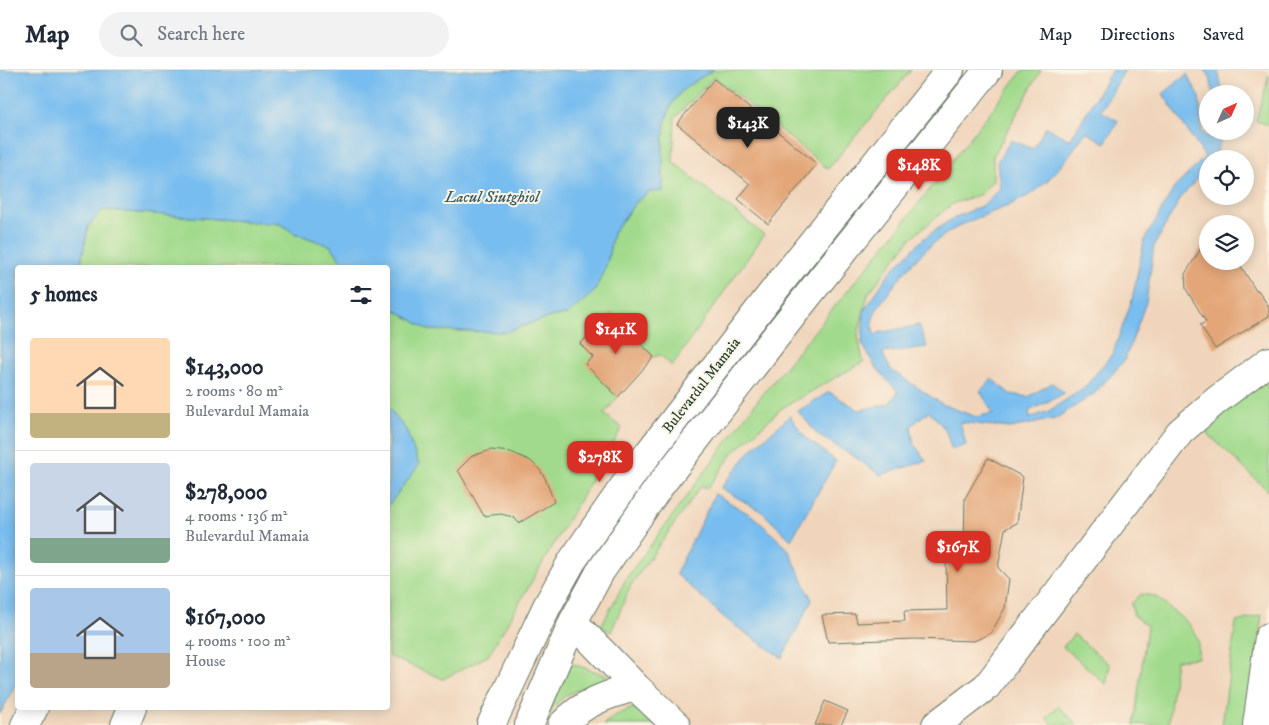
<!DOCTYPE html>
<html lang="en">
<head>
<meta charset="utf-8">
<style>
	:root { --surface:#fff; --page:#f2f2f3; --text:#1f2937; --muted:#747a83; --line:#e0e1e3; --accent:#d93025 }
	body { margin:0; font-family:"IM FELL DW Pica",serif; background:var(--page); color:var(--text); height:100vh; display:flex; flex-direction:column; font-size:19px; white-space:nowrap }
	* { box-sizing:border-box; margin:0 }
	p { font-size:16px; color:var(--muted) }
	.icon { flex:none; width:28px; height:28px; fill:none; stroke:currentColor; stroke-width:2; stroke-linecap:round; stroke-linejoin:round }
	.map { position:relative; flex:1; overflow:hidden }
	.drawer { position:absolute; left:15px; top:195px; width:375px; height:445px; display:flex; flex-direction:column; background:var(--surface); border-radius:5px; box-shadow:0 2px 12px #0003 }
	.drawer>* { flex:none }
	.needle { width:32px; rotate:45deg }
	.fabs { position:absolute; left:1199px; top:15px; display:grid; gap:10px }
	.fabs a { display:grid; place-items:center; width:55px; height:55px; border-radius:50%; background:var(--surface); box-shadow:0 2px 12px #0003; font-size:25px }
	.price { position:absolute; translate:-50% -42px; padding:0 11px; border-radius:10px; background:var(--accent); color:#fff; font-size:16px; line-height:32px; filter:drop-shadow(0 1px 2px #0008) }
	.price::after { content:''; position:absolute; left:50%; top:30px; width:15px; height:11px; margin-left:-8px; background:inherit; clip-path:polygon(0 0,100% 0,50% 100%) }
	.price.current { background:#222; color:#fff }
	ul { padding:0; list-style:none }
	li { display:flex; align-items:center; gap:15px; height:125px; padding:0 15px }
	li+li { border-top:1px solid var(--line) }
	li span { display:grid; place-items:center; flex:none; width:140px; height:100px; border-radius:5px; color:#555 }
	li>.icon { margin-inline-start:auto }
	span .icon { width:60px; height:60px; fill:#fffc; stroke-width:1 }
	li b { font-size:21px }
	h2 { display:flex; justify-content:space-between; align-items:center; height:60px; padding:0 15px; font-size:21px }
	header { display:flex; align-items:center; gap:30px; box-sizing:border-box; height:70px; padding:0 25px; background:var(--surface); border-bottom:1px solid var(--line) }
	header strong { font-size:24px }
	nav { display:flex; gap:28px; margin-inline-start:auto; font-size:18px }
	.search { width:350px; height:45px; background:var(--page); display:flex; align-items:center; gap:12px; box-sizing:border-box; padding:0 18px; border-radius:28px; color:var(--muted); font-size:19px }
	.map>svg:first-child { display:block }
</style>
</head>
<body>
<header>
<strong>Map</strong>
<div class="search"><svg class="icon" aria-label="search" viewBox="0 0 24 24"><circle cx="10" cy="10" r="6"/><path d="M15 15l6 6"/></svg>Search here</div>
<nav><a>Map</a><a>Directions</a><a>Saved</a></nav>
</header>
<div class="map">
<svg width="1269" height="655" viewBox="0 0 1269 655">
	<rect width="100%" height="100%" fill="#fcf5e5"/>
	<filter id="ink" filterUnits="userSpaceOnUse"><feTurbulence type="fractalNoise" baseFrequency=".02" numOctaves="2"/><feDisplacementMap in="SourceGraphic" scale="10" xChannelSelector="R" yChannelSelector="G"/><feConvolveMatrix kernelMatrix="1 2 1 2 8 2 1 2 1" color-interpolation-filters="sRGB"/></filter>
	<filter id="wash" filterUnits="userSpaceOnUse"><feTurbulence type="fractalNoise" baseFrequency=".0096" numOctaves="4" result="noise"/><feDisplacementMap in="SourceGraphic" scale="20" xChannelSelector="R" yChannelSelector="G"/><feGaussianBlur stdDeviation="1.12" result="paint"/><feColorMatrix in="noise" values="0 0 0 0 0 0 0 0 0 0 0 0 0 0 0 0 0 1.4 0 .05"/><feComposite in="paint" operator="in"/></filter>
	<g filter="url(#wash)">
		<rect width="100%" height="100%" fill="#eedfbd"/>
		<path fill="#f0d5bc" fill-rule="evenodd" d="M713,0h556v655h-1269v-11l17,-34 1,28h370v-202l31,-42 -13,-34 -18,-23v-101l41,24 235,-205zM1208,24h37v37h-37zM1208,89h37v37h-37zM1208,154h37v37h-37z"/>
		<path fill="#a1da8c" stroke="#608c60" d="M713,0h198l-83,99 -114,-92 -39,41 -2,44 91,73 -92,131 -12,-11 -6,2 -43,-44 -31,31 13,13 -7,7 32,33 -14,17 18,14 -134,228 -45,23 -55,-23v-150l31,-42 -13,-34 -18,-23v-101l41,24 76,2 49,-16 13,-1 40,-52 6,-30 23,-31 13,-10 14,-1c1,-33 -7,-76 20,-101 9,-8 20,-13 30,-20z
			M1023,0h18l-48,86v24l-12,14 -29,10 -41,34 -43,56 -10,41 5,27 -81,46 -49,45 -25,35 -7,-2 -70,99 -20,47 -10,-6 26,-49 127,-172 150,-183z
			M1269,5v50l-13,-4z
			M102,140l179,14 13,9 37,13 15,21 -266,1 8,-41z
			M1264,311l5,7v104l-67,-64z
			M1141,524l14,2 34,28 9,15v19l-22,2 -8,65h-34l13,-99 -13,-10 -3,-12z
			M1262,545l-16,110h-24l14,-103z
			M1074,564l36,31 -4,19 -43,-37z
			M571,593l37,13v4c-5,5 -12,5 -18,7 -26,6 -36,14 -45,38h-3z
			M1058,636l20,19h-24l-8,-7z
			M635,637l15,6 13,12h-60l11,-9z"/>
		<path fill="#78bdef" stroke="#4c7d92" d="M0,0h713c-10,7 -21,12 -30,20 -27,25 -19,68 -20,101l-14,1 -13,10 -23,31 -6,30 -12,28 -28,24 -13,1 -49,16 -76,-2 -41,-24v-38l-42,-1 -15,-21 -37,-13 -13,-9 -179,-14 -14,17 -8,40 -62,1v412l-18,34z
			M1112,0h13l-24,41 17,10 -13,22 -19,-11c-14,19 -27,40 -46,55 -25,21 -58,26 -86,42 -27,16 -49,40 -67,66 -10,13 -19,24 -12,41l3,-3 41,-8 8,22 -45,6 9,17 51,34 34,13 17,-4 -13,-22 12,-12 18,15 18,3 24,-14 13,10 -36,18 1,7 19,-7 36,-24 28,-34 19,-53 12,-59 30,-53 31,-31 -42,-63 24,-20 12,22 3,36 9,7 2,-8h11l-9,27 -7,1 -1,8 -27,32 -26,47 -8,56 -21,58 -31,34 -39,25 -45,9 -50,-6 6,23 -14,5 -7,-21 -16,-18 -18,15 3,18 12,17 -46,14 -22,-16 -40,-24 -20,-24 31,-19 30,18 30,-6 9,-12 -23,-26 -13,-23 2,-32 25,-38 34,-34 27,-19 33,-15 17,-17 -3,-26 14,-22 22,9 13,-22 24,13z
			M1205,0h13l5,24h-10l-3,-17z
			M388,337l18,23 13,35 -31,41z
			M790,346l16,22 30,23 -45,79 -29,-28 -41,-24 30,-38z
			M715,424l39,23 34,32 24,51 -30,58 -55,-38 -51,-46z"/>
		<g id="blocks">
			<path fill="#e3a678" d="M714,9l103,85 -49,60 -30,-25 12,-15 -73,-60z
				M1208,167v24h30l18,30 2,-1 11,17v9l-54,33 -15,-24 6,-3 -20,-33 -1,-15z
				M611,243l43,44 -36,40 -33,-33 8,-7 -13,-13z
				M491,380l20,2 20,9 9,9 5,8 9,24 -35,21 -6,-6 -12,-3 -17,2 -26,-46 14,-14z
				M988,388l35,19 -6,46 -12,6 -7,39 11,11 -4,29 -14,25 -17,8 -59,-2 -87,3 -6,-27 33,-1 2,9 48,-2 -1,-10 43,-1 -1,-49 18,-16 1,-47z
				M825,631l23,10 -7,14h-26z"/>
		</g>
	</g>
	<g filter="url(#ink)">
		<use href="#blocks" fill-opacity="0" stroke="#677664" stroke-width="1"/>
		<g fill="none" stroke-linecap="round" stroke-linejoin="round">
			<defs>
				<path id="minor" d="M573,552l63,65 40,38
					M25,655l9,-17
					M125,655l7,-17
					M562,655c20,-22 46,-31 74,-38
					M936,655l51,-39 193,-254 37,-32 52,-39
					M1257,655l12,-88"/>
				<path id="major" d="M491,655l56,-119 25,-45 62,-89 145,-188 171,-214
					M529,655l44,-103 27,-50 59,-85 143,-184 186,-233"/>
			</defs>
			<use href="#minor" stroke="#677664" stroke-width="30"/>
			<use href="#major" stroke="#677664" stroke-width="30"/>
			<use href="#minor" stroke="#fff" stroke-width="28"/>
			<use href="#major" stroke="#fff" stroke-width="28"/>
		</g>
	</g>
	<g text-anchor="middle" stroke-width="4" stroke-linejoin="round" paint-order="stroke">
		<g font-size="15" fill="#1f3d34" stroke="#fcf5e5">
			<text transform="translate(701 315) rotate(-52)" y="5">Bulevardul Mamaia</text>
		</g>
		<g font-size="16" font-style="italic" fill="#355d63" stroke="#fcf5e5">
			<text x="492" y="132">Lacul Siutghiol</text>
		</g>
	</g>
</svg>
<div class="fabs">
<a><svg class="needle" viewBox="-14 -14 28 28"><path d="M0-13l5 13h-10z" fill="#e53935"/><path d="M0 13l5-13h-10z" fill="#747a83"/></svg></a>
<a><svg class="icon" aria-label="locate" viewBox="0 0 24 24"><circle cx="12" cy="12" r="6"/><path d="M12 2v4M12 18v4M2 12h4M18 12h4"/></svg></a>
<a><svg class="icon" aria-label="layers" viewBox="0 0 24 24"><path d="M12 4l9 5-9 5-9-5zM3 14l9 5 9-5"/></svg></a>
</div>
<b class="price current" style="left:748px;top:79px">$143K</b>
<b class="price" style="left:919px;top:121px">$148K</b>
<b class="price" style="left:616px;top:285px">$141K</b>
<b class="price" style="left:600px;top:413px">$278K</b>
<b class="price" style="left:958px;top:503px">$167K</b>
<section class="drawer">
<h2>5 homes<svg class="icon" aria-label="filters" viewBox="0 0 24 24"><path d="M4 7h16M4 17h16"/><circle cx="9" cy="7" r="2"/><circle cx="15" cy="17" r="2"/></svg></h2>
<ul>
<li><span style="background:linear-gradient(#ffd9b3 75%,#c2b280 0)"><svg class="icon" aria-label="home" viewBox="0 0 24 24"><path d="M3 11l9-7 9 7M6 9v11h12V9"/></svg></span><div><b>$143,000</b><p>2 rooms · 80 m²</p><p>Bulevardul Mamaia</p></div></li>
<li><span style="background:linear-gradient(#c9d6e8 75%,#7fa58c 0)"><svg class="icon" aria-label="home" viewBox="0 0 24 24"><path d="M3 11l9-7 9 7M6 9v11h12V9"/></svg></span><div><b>$278,000</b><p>4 rooms · 136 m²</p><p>Bulevardul Mamaia</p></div></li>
<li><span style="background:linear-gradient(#a9c7e8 65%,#b9a48a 0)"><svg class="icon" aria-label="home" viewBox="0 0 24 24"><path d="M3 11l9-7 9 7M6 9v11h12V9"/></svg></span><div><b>$167,000</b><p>4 rooms · 100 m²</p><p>House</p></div></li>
</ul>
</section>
</div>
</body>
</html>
